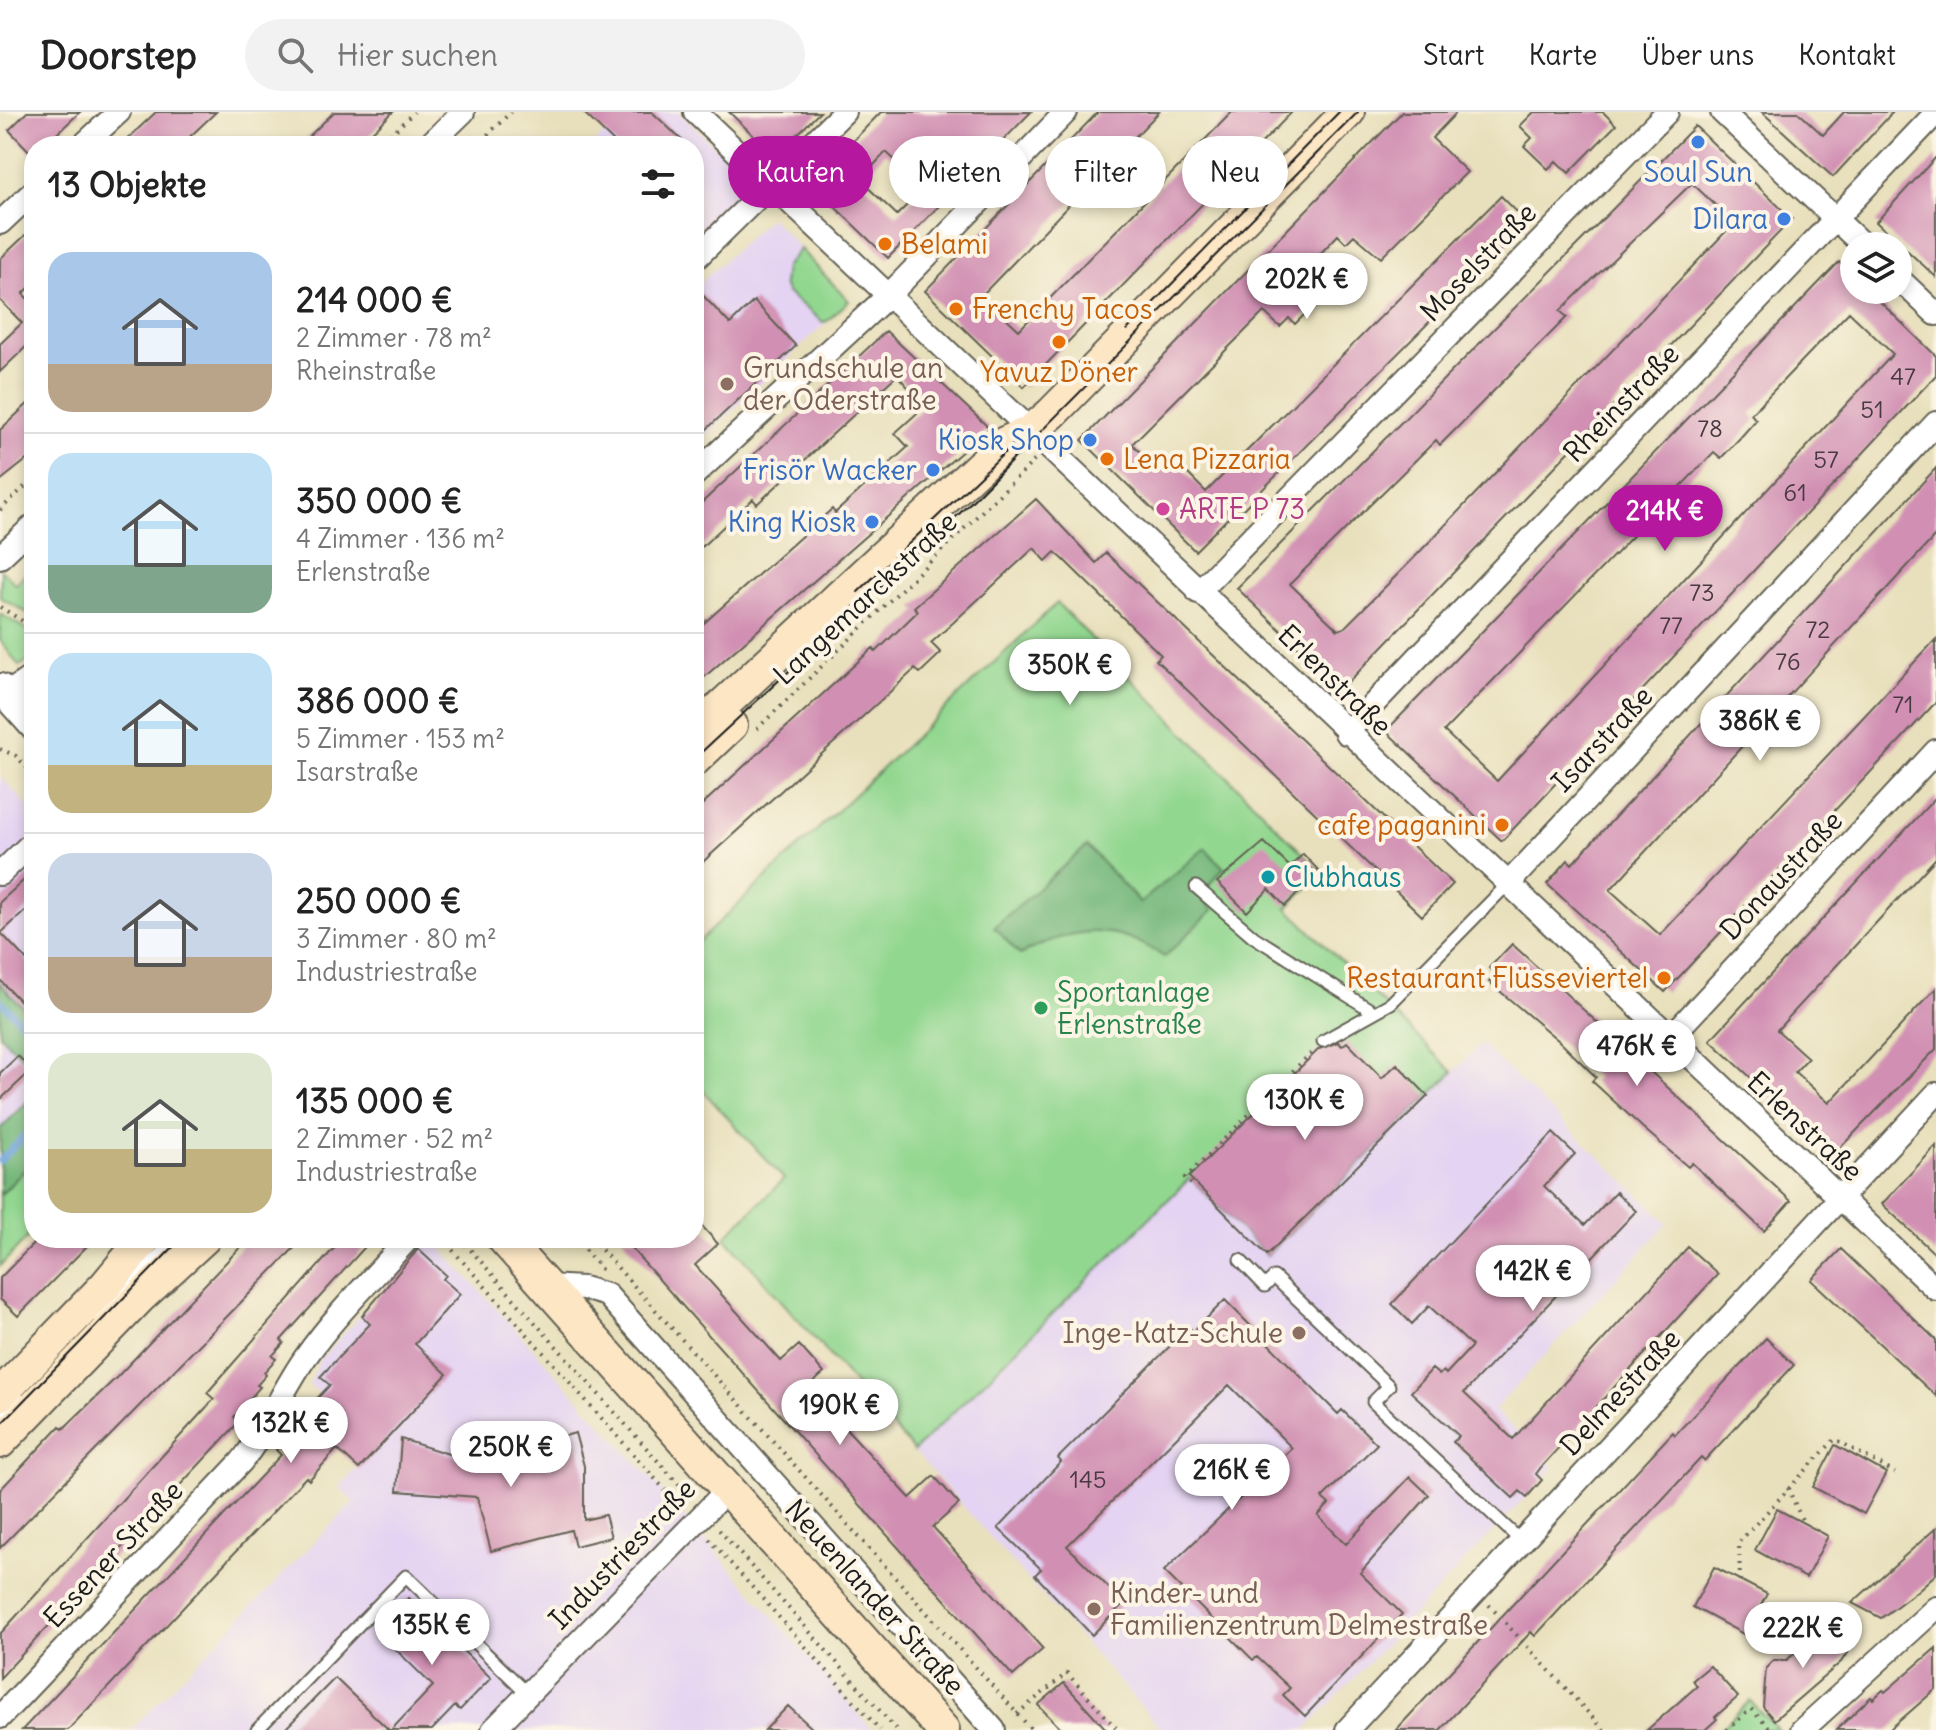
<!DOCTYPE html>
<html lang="de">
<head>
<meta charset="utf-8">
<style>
	:root { --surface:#fff; --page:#f2f2f2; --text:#222; --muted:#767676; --line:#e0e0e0; --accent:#b5179e }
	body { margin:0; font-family:Delius,sans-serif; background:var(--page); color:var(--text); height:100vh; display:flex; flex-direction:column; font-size:30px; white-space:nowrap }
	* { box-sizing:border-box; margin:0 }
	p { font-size:26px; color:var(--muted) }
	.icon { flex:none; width:44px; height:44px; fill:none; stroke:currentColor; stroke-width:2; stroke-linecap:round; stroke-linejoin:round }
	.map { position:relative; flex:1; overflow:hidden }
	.side { position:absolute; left:24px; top:24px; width:680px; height:1112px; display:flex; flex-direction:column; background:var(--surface); border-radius:32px; box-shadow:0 4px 12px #0003 }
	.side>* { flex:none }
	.hud { position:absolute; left:728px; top:24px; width:760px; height:72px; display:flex; gap:16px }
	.tools { position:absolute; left:1840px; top:120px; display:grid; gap:16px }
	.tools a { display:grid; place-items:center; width:72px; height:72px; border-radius:50%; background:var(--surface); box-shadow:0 4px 12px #0003; font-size:40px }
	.price { position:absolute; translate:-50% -68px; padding:0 18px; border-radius:28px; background:#fff; color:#222; font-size:26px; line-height:52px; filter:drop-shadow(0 2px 4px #0008) }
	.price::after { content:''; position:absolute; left:50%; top:48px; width:24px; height:18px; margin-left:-12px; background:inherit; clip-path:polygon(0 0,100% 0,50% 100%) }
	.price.on { background:var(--accent); color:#fff }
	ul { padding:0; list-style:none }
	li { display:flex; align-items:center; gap:24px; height:200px; padding:0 24px }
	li+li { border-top:2px solid var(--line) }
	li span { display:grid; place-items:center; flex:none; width:224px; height:160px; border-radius:24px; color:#555 }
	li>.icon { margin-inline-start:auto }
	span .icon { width:96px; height:96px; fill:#fffc; stroke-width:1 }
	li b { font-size:34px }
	h2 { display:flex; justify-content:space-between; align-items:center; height:96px; padding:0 24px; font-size:34px }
	.chip { padding:0 28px; border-radius:36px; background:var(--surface); box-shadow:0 4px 12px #0003; font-size:28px; line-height:72px }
	.chip.on { background:var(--accent); color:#fff }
	header { display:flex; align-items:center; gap:48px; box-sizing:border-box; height:112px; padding:0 40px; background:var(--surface); border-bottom:2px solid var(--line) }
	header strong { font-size:38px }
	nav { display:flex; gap:44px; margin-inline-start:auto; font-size:28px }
	.search { width:560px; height:72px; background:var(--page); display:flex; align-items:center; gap:20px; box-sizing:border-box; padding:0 28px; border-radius:44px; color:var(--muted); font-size:30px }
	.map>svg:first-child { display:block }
</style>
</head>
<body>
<header>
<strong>Doorstep</strong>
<div class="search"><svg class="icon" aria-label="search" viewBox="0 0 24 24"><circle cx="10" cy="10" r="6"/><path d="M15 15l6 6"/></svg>Hier suchen</div>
<nav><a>Start</a><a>Karte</a><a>Über uns</a><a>Kontakt</a></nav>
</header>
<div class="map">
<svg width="1936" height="1618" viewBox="0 0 1936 1618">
	<rect width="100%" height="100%" fill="#fcf5e5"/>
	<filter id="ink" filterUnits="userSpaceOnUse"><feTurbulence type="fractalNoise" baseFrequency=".0125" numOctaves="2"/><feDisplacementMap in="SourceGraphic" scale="16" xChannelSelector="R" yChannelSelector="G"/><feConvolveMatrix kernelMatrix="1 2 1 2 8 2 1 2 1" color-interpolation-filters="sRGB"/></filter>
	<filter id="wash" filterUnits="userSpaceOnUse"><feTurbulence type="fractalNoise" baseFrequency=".006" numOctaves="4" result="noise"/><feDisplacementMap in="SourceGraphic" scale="32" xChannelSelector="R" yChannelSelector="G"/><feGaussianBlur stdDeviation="1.8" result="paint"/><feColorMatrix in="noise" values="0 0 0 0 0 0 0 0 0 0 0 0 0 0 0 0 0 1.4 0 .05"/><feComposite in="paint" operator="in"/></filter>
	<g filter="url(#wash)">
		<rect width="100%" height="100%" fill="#e8e0bc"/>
		<path fill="#e4d3f2" d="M625,0h53l73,68 -57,56v-90h-102z
			M770,105l79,84 -155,146v-158z
			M0,664l34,37v282l-34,34z
			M1481,932l187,179 -174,187 60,57 -249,263h-143l-248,-279 276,-274 77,78z
			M432,1126l234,257 206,235h-741l223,-228 -15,-15 39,-41 -69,-62 11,-24z"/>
		<path fill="#92d790" stroke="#577a56" stroke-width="2" d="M800,137l49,52 -22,20 -4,1 -36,-29 -4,-8 2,-18z
			M29,457l5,3 -4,23 3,21 -33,-19 1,-27 15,14z
			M1057,491l265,270 -35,35 166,164 -186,183 -77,-77 -276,273 -189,-214 59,-58 -90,-98v-135z
			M0,502l34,20v23l-15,9 -19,-26z
			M34,1049v70l-34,35v-71z
			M1750,1589l28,29h-59z"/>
		<path fill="#75b87a" stroke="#486a4b" stroke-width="2" d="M1087,734l53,57 65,-55 19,20 -24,27 13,15 -49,47c-50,-36 -93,-30 -144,-2l-26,-28z
			M0,871l34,36v50l-34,-34z
			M34,983v66l-34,34v-66z"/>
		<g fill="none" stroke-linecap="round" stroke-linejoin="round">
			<path stroke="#6ca2d9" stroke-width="7" d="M0,888l34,36
				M0,1049l34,-35"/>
		</g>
		<g id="blocks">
			<path fill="#d190b3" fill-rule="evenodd" d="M27,0h53l-36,34h-10v10l-25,-26z
				M156,0h60l-36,34h-60z
				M334,0h59l-35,34h-59z
				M583,0h69l36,34h-70z
				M729,0h91l-45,44z
				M881,0h150l-143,146 -77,-74zM886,40l39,35 -28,28 -37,-35z
				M1098,0h61l-177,183 37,35 213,-218h60l-268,275 -99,-96z
				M1402,0h55l-25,26 35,34 -86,86 -27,-23 -8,8 -8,-8 -48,50 22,22 -17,17 -6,-6 -9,9 -16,-15 -132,132 27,27 3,-3 4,4 10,-10 30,30 295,-296 27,27 -293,294 -3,-3 -37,37 -113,-111z
				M1534,0h69l13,13 -47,48 -13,-12 -8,8 -24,-23 8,-8 -12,-12z
				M1762,0h36l25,23 21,-23h49l-60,65z
				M1695,14l97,93 -450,470 -105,-101zM1692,71l42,40 -324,339 -66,66 -6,2 -48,-46 146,-144 4,5 127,-128 -7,-6z
				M1936,45v120l-60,-55z
				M34,115v56l-11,11 11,11v34l-34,33v-28l22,-21 -22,-23v-41z
				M1839,150l15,15v13h14l68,66v19l-434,466 -116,-110zM1849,200l44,42 -396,427 -53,-50 270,-279 7,6 19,-20 16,-18 -5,-6z
				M694,174l36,38 24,-23 42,45 -102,95z
				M886,219l103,97 -295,258v-54l138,-123 3,4 73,-66 -13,-14 30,-27 -28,-31 -140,129 -4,-5 -59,55v-44z
				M34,286v56l-34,27v-51z
				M1936,356v67l-326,355 50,45 276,-296v63l-271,290 -118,-108 21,-24 4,4z
				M1036,387l60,64 10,-10 347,331 -31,32 -266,-256 5,-5 -98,-96 -8,-7 -9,9 -12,-13 -103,95 10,10 -21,20 -5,-4 -221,201v-58l179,-164 3,4 42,-41 -4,-4z
				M1936,685v61l-159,172 31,28 -13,14 34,31 107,-115v61l-102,105 -124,-114z
				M1264,730l26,25 13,-13 17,18 -35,34 -16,-17 -22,23 -30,-30z
				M34,759v32l-33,30 33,35v48l-34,-36v-78z
				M1512,832l279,257 -27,30 -72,-68 -4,4 -45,-39 -51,-47 4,-4 -37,-36 -70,-59 7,-7 -7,-7z
				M1338,930l4,4 5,-4 35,36 15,-14 31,32 -161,159 -78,-78 130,-128z
				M18,944l14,14 -32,30v-27z
				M1553,1021l22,21 -31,32 41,39 31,-33 20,19 -172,182 49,46 175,-192 30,27 -176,192 -6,8 6,6 -15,17 -7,-6 -7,7 -60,-56 6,-6 -48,-44 21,-23 7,6 4,-4 3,3 26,-28 -43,-40 -17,18 -20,-20z
				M1936,1034v109l-54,-51z
				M694,1105l24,27 -23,21 86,96 18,-16 25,28 -16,14 102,111 24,-22 25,28 -26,23 110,122 -30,27 -391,-438h72z
				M39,1126h56l-77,78 -18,-17v-21z
				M249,1126h55l-304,310v-58l60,-64 3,3 54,-52z
				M343,1126h30l-92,102 3,3 -12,13 4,3 -12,13 2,3 -9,10 3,2 -26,30 5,5 -239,256v-44l214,-235 -7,-6z
				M418,1137l28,26 -3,4 17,15 -45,50 32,30 -88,95 -22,-20 -28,31 -3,-3 -238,253h-46l259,-275 -5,-5 34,-37 -4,-3 24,-25 -10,-8 50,-53 -8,-8z
				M1841,1137l95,91v56l-125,-116z
				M1225,1188l113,114 4,-4 35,34 -55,54 7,6 -11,12 28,28 64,-67 19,18 -69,78 42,41 -97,102 -22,-21 7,-7 -33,-31 -4,3 -89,-89 128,-123 -63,-63 -162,161 57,57 -32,32 -57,-60 6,-6 -43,-41 63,-66 -3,-4 131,-131 4,5z
				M1766,1226l28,27 -90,96 -3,-3 -166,178 -4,-4 -91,98h-44l277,-298 2,3z
				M575,1321l9,33v54l21,-5 6,22 -36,9 -4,-16 -80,21 -14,-54 -80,-6 4,-52 73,23z
				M1835,1333l51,28 -22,41 -51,-27z
				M1777,1397l51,27 -22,42 -51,-28z
				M1936,1416v46l-19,17 -36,27 -29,-15z
				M1714,1455l53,27 -22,41 -52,-28z
				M409,1486l82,80 -31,32 -5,-4 -23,24h-41l42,-44 -56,-55z
				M1826,1514l29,15 -14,21 -67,58 -11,-13 3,-39 8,-8h13z
				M1936,1536v41l-47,41h-53l35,-33 2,2 10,-9 2,2z
				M1710,1554l28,31 -23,20 2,2 -12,11h-58l50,-44 -4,-6z
				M335,1566l54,52h-105z
				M1064,1571l43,47h-45l-24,-25z
				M788,1594l26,24h-49z"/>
		</g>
	</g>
	<g filter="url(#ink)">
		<use href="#blocks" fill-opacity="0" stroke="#636154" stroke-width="2"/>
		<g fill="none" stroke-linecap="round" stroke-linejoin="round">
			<defs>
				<path id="service" d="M1196,775l58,50 120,75
					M1323,929l68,-38 116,-118
					M1240,1148l25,26 9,-9 115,109 -16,16 149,140
					M97,1205l79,-79
					M0,1305l18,-19
					M257,1618l149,-154 122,118"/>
				<path id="minor" d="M695,0l1241,1177
					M1722,0l142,134
					M82,34l37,-34
					M428,34l35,-34
					M0,111l34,-32
					M694,148l150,-148
					M1898,166l38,36
					M694,363l196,-181 176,-182
					M0,445l34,-32
					M1198,480l469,-480
					M6,583l28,-20
					M1346,621l590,-620
					M0,762l34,-33
					M1507,773l429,-462
					M1669,927l267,-288
					M546,1174l37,2 24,7 387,435
					M0,1605l241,-255c26,-32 40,-70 64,-104 30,-43 69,-81 104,-120
					M493,1618l235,-241
					M1347,1618l589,-636
					M1802,1618l134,-122"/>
				<path id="tertiary" d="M0,576l34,38"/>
				<path id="secondary" d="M694,620l311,-289 25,-11 22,-19 296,-301
					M694,648l37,-35
					M503,1126l440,492
					M0,1283l106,-110 39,-47
					M0,1330l140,-145 64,-59"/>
			</defs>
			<use href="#service" stroke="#636154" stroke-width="15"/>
			<use href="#minor" stroke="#636154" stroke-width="26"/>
			<use href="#tertiary" stroke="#636154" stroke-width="32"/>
			<use href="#secondary" stroke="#636154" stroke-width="36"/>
			<path stroke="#636154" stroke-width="4" stroke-dasharray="2 6" stroke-linecap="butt" d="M379,34l35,-34
				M476,34l35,-34
				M0,398l34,-32
				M0,495l34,21
				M757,617l278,-269
				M0,637l16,7 18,19
				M1191,1072l-6,-6 129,-128
				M442,1126l239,270
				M460,1126l229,258
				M574,1126l28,32
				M591,1126l441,492
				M1788,1376l15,34
				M719,1418l178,200
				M709,1427l171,191
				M1740,1469l-1,-39 96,-103 60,34
				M1489,1493l115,125
				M1017,1602l50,-41 51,57
				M1727,1618l24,-21 20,21"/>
			<use href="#service" stroke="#fff" stroke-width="11"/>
			<use href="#minor" stroke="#fff" stroke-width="22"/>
			<use href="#tertiary" stroke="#fff" stroke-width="28"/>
			<use href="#secondary" stroke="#fce6c4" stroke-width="32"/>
			<path stroke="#1c1c1c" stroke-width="2" d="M1127,218l212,-218
				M858,480l162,-154
				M694,647l265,-245 399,-402
				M0,1313l182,-187"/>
		</g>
	</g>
	<g fill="#3f7fe0" stroke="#fcf5e5" stroke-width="3">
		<circle cx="1698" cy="30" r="8"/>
		<circle cx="1784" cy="107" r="8"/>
		<circle cx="1090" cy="328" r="8"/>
		<circle cx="933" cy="358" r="8"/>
		<circle cx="872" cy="410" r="8"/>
	</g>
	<g fill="#e8710a" stroke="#fcf5e5" stroke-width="3">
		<circle cx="885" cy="132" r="8"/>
		<circle cx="956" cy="197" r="8"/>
		<circle cx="1059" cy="230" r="8"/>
		<circle cx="1107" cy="347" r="8"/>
		<circle cx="1502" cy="713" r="8"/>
		<circle cx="1664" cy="866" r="8"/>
	</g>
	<g fill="#8d6e63" stroke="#fcf5e5" stroke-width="3">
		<circle cx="727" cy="272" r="8"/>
		<circle cx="1299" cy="1221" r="8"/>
		<circle cx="1094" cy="1497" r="8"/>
	</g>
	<circle fill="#d1479c" stroke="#fcf5e5" stroke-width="3" cx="1163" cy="397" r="8"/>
	<circle fill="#0f9aa8" stroke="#fcf5e5" stroke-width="3" cx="1268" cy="765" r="8"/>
	<circle fill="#2e9e5b" stroke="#fcf5e5" stroke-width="3" cx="1041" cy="896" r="8"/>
	<g text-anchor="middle" stroke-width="8" stroke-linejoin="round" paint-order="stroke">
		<g font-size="24" fill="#493942">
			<text x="1903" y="273">47</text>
			<text x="1872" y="306">51</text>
			<text x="1710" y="325">78</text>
			<text x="1826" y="356">57</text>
			<text x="1795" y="389">61</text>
			<text x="1702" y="489">73</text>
			<text x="1671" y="522">77</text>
			<text x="1818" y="526">72</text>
			<text x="1788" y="558">76</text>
			<text x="1903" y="601">71</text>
			<text x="1088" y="1376">145</text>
		</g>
		<g font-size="28" fill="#366cbe" stroke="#fcf5e5" text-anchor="end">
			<text x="1698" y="70" text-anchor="middle">Soul Sun</text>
			<text x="1768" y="117">Dilara</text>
			<text x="1074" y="338">Kiosk Shop</text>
			<text x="917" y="368">Frisör Wacker</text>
			<text x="856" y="420">King Kiosk</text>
		</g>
		<g font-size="28" fill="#c56008" stroke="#fcf5e5" text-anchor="start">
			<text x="901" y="142">Belami</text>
			<text x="972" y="207">Frenchy Tacos</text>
			<text x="1059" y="270" text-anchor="middle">Yavuz Döner</text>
			<text x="1123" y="357">Lena Pizzaria</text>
			<text x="1486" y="723" text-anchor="end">cafe paganini</text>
			<text x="1648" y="876" text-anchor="end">Restaurant Flüsseviertel</text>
		</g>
		<g font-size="28" fill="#1c1c1c" stroke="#fcf5e5">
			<text transform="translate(1478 150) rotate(-46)" y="10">Moselstraße</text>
			<text transform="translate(1621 291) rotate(-46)" y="10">Rheinstraße</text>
			<text transform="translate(865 486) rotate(-43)" y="10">Langemarckstraße</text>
			<text transform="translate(1335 568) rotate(44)" y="10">Erlenstraße</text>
			<text transform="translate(1602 627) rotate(-47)" y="10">Isarstraße</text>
			<text transform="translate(1781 763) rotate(-47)" y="10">Donaustraße</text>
			<text transform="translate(1805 1014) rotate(43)" y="10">Erlenstraße</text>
			<text transform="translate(1620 1280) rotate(-47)" y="10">Delmestraße</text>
			<text transform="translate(113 1442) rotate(-47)" y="10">Essener Straße</text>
			<text transform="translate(622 1442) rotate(-46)" y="10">Industriestraße</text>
			<text transform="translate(875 1485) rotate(48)" y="10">Neuenlander Straße</text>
		</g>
		<g font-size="28" fill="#785e54" stroke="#fcf5e5" text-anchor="start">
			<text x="743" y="266">Grundschule an<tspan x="743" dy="32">der Oderstraße</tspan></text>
			<text x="1283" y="1231" text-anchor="end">Inge-Katz-Schule</text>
			<text x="1110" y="1491">Kinder- und<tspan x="1110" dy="32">Familienzentrum Delmestraße</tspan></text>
		</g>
		<g font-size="28" fill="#b23c85" stroke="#fcf5e5" text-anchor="start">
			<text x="1179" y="407">ARTE P 73</text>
		</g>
		<g font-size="28" fill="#0d838f" stroke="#fcf5e5" text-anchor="start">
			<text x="1284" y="775">Clubhaus</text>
		</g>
		<g font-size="28" fill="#27864d" stroke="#fcf5e5" text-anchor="start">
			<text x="1057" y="890">Sportanlage<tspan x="1057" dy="32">Erlenstraße</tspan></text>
		</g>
	</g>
</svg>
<div class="tools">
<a><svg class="icon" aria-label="layers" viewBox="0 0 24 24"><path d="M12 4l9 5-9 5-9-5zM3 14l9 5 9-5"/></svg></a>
</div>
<b class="price" style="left:1307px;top:209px">202K €</b>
<b class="price on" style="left:1665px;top:441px">214K €</b>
<b class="price" style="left:1070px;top:595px">350K €</b>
<b class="price" style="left:1760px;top:651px">386K €</b>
<b class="price" style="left:1637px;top:976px">476K €</b>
<b class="price" style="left:1305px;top:1030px">130K €</b>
<b class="price" style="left:1533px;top:1201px">142K €</b>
<b class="price" style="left:840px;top:1335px">190K €</b>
<b class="price" style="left:291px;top:1353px">132K €</b>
<b class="price" style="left:511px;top:1377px">250K €</b>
<b class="price" style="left:1232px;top:1400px">216K €</b>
<b class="price" style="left:432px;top:1555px">135K €</b>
<b class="price" style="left:1803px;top:1558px">222K €</b>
<div class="hud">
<a class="chip on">Kaufen</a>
<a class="chip">Mieten</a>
<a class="chip">Filter</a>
<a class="chip">Neu</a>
</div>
<section class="side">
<h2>13 Objekte<svg class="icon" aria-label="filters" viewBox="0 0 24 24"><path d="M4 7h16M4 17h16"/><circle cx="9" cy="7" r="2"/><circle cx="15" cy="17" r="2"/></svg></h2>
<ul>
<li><span style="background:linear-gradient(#a9c7e8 70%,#b9a48a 0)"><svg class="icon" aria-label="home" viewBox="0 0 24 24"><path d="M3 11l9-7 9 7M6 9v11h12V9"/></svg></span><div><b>214 000 €</b><p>2 Zimmer · 78 m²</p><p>Rheinstraße</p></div></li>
<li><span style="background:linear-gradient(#bfe0f5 70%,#7fa58c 0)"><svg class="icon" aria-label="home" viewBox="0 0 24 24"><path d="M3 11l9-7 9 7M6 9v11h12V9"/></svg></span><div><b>350 000 €</b><p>4 Zimmer · 136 m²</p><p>Erlenstraße</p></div></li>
<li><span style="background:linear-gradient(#bfe0f5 70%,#c2b280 0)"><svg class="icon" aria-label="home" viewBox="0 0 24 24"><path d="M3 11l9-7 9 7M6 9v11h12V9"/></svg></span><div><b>386 000 €</b><p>5 Zimmer · 153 m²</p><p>Isarstraße</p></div></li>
<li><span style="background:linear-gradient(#c9d6e8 65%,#b9a48a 0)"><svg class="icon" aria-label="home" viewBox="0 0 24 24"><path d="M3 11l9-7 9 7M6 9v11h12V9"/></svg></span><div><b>250 000 €</b><p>3 Zimmer · 80 m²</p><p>Industriestraße</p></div></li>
<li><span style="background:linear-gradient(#dfe7d0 60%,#c2b280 0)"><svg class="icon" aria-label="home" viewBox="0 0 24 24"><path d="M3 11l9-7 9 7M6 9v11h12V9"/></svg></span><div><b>135 000 €</b><p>2 Zimmer · 52 m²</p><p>Industriestraße</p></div></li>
</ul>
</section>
</div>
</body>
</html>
